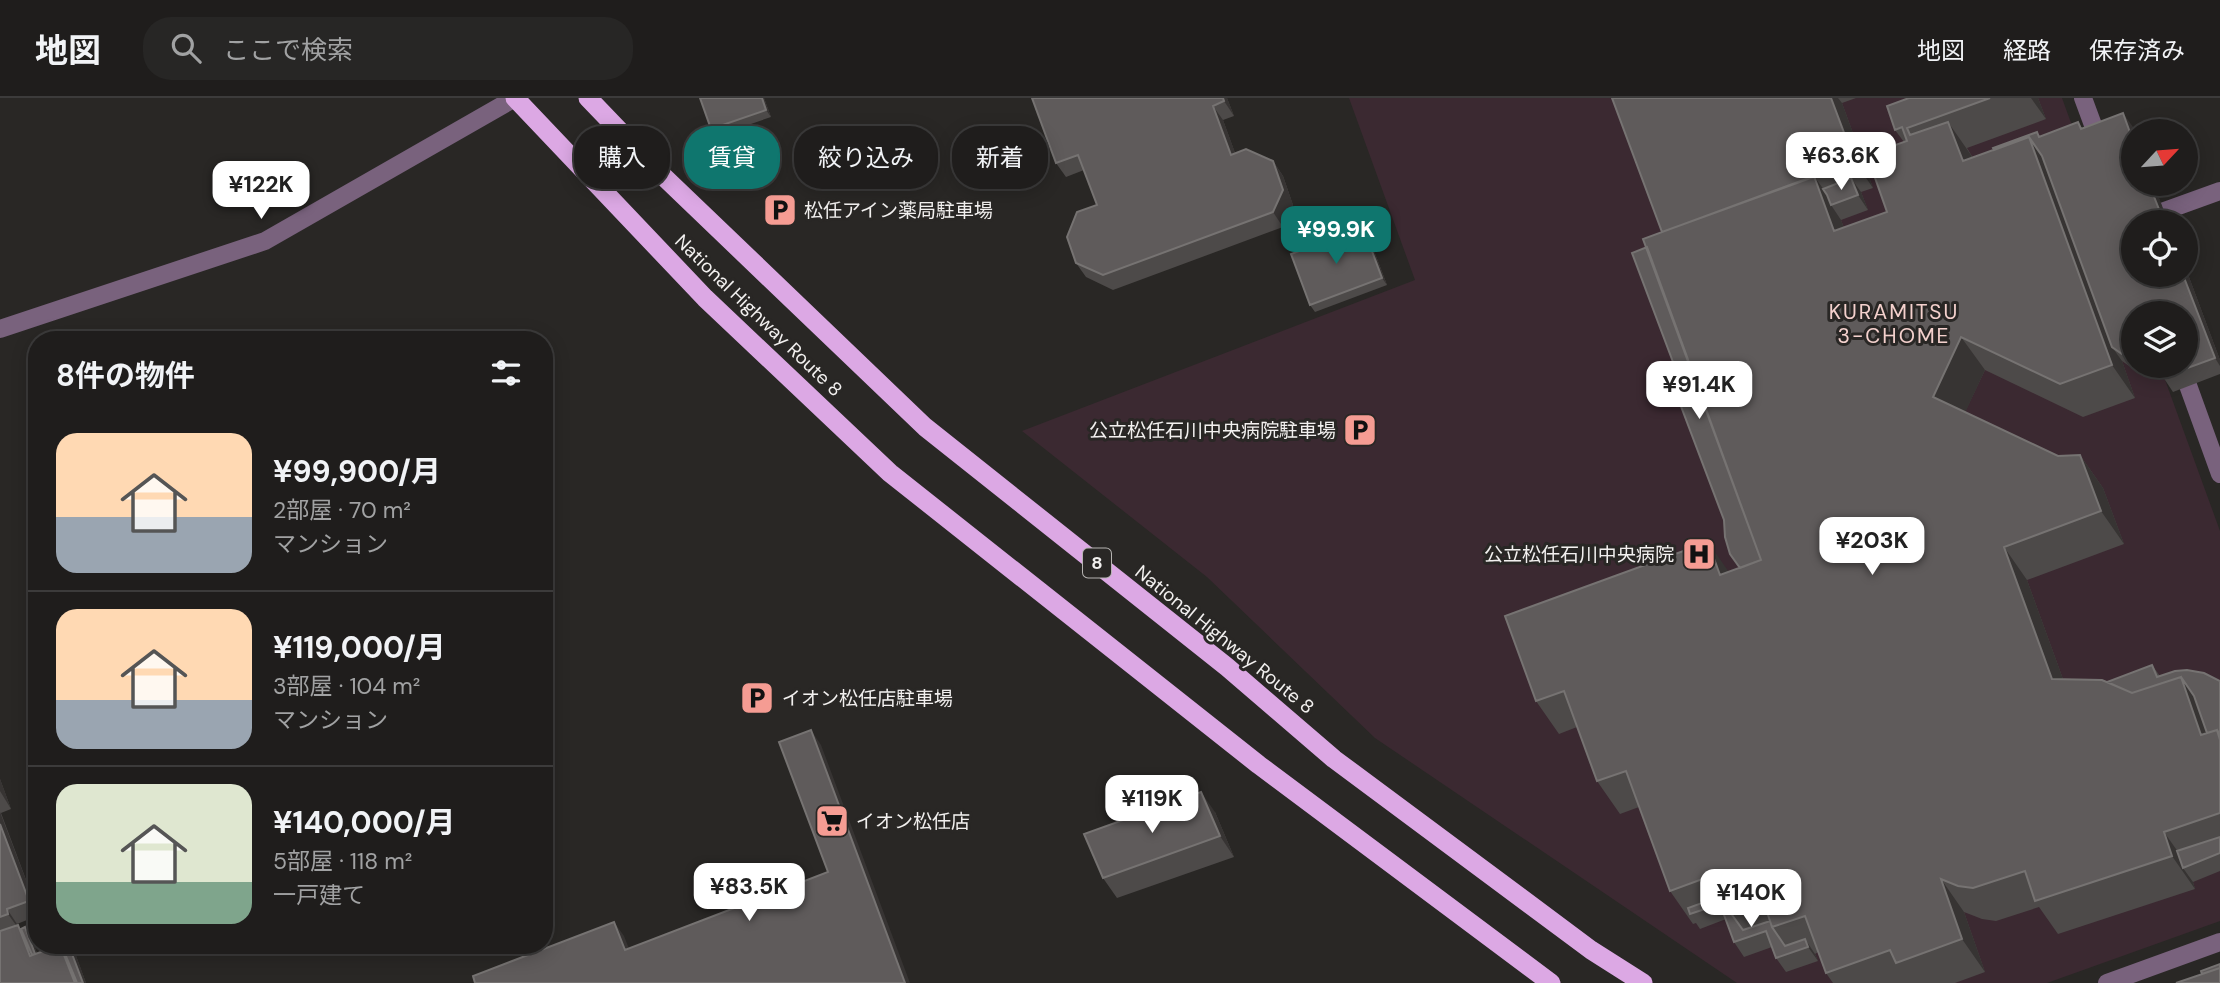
<!DOCTYPE html>
<html lang="ja">
<meta charset="utf-8">
<style>
body{margin:0;font-family:"DM Sans","Noto Sans JP",sans-serif;background:#272625;color:#f1f3f6;height:100vh;display:flex;flex-direction:column;font-size:26px;white-space:nowrap}
*{box-sizing:border-box;margin:0}
p{font-size:23px;color:#a1a2a3}
.icon{flex:none;width:38px;height:38px;fill:none;stroke:currentColor;stroke-width:2;stroke-linecap:round;stroke-linejoin:round}
.map{position:relative;flex:1;overflow:hidden}
.details{position:absolute;left:28px;top:233px;width:525px;height:623px;display:flex;flex-direction:column;background:#1f1d1c;border-radius:28px;box-shadow:0 4px 18px #0003,0 0 0 2px #3c3b3b}
.details>*{flex:none}
.top-card{position:absolute;left:574px;top:28px;width:665px;height:63px;display:flex;gap:14px}
.needle{width:46px;rotate:64deg}
.buttons{position:absolute;left:2121px;top:21px;display:grid;gap:14px}
.buttons a{display:grid;place-items:center;width:77px;height:77px;border-radius:50%;background:#1f1d1c;box-shadow:0 4px 18px #0003,0 0 0 2px #3c3b3b;font-size:35px}
.price{position:absolute;translate:-50% -60px;padding:0 16px;border-radius:14px;background:#fff;color:#222;font-size:23px;line-height:46px;filter:drop-shadow(0 2px 4px #0008)}
.price::after{content:'';position:absolute;left:50%;top:42px;width:21px;height:16px;margin-left:-10px;background:inherit;clip-path:polygon(0 0,100% 0,50% 100%)}
.price.active{background:#0f766e;color:#fff}
ul{padding:0;list-style:none}
li{display:flex;align-items:center;gap:21px;height:175px;padding:0 28px}
li+li{border-top:2px solid #3c3b3b}
li span{display:grid;place-items:center;flex:none;width:196px;height:140px;border-radius:21px;color:#555}
li>.icon{margin-inline-start:auto}
span .icon{width:84px;height:84px;fill:#fffc;stroke-width:1}
li b{font-size:30px}
h2{display:flex;justify-content:space-between;align-items:center;height:84px;padding:0 28px;font-size:30px}
.pill{padding:0 24px;border-radius:28px;background:#1f1d1c;box-shadow:0 4px 18px #0003,0 0 0 2px #3c3b3b;font-size:24px;line-height:63px}
.pill.active{background:#0f766e;color:#fff}
header{display:flex;align-items:center;gap:42px;box-sizing:border-box;height:98px;padding:0 35px;background:#1f1d1c;border-bottom:2px solid #3c3b3b}
header strong{font-size:33px}
nav{display:flex;gap:38px;margin-inline-start:auto;font-size:24px}
.search{width:490px;height:63px;background:#272625;display:flex;align-items:center;gap:18px;box-sizing:border-box;padding:0 24px;border-radius:28px;color:#a1a2a3;font-size:26px}
.map>svg:first-child{display:block}
.medical{fill:#3b2931}
.lines{fill:none;stroke-linecap:round;stroke-linejoin:round}
.minor{stroke:#79627d;stroke-width:18}
.tertiary{stroke:#79627d;stroke-width:18}
.trunk{stroke:#dca8e4;stroke-width:19}
.wall{fill:#4d4a49;fill-rule:evenodd}
.shaded-wall{fill:#373433}
.building{fill:#5f5b5b;stroke:#767372;stroke-width:2}
.labels{text-anchor:middle;stroke-width:6;stroke-linejoin:round;paint-order:stroke}
.shield{fill:#292725;stroke:#b6b4b2;stroke-width:2}
.shield-label{font-size:18px;font-weight:bold;fill:#f2f0ef}
.poi-label{font-size:19px;fill:#f2f0ef;stroke:#292725;text-anchor:start}
.street-label{font-size:19px;fill:#f2f0ef;stroke:#292725}
.neighbourhood-label{font-size:21px;letter-spacing:2px;fill:#f4d1cd;stroke:#292725}
</style>
<header>
<strong>地図</strong>
<div class="search"><svg class="icon" aria-label="search" viewBox="0 0 24 24"><circle cx="10" cy="10" r="6"/><path d="M15 15l6 6"/></svg>ここで検索</div>
<nav><a>地図</a><a>経路</a><a>保存済み</a></nav>
</header>
<div class="map">
<svg width="2220" height="885" viewBox="0 0 2220 885">
<rect width="100%" height="100%" fill="#292725"/>
<path class="medical" d="M1349,0H2062L2140,215H2133V268H2160L2220,433V823L2047,885H1737L1375,640L1207,479L1022,333L1415,182Z"/>
<g class="lines">
<path class="minor" d="M2083,0L2100,46
M2134,124L2220,93
M2181,268L2220,376
M2107,885L2220,844"/>
<path class="tertiary" d="M0,231L265,143L515,0"/>
<path class="trunk" d="M515,0L705,200L890,375L1259,667L1551,885
M588,0L662,77L925,329L1227,569L1334,661L1591,852L1643,885"/>
</g>
<path class="wall" d="M764,0L771,19L716,38L711,31Z
M1227,0L1234,18L1223,22L1235,55L1273,63L1283,78L1293,107L1283,129L1113,192L1086,179L1076,165L1097,107L1084,72L1066,79L1056,65Z
M1612,0H1856L1842,5L1873,90L1861,94L1868,112L1841,122L1844,130L1887,114L1904,44L1895,32L1909,0H2038L2046,21L1967,50L1973,60L2040,38L2078,24L2082,30L2133,29L2134,33H2133L2168,124H2133L2186,177V171L2220,262V276L2173,294L2163,279L2159,268L2146,272L2132,270L2122,263L2135,300L2083,319L1985,272L1965,314L2058,358L2080,357L2103,390L2124,446L2027,482L2063,581L2107,584L2152,567L2160,578L2220,583V773L2193,784L2195,791L2058,836L2039,809L1996,823L1982,821L1964,814L1985,874L1955,885H1833L1826,875L1818,854L1815,856L1818,863L1786,874L1776,860L1772,849L1744,859L1734,844L1726,821L1700,831L1696,825L1693,826L1670,793L1639,709L1620,716L1597,683L1577,629L1559,636L1536,603L1729,474L1740,470L1676,272L1647,149L1662,134ZM2133,215L2186,268H2133Z
M1363,129L1368,137L1387,187L1315,214L1310,207Z
M0,681L11,711L1,715L37,811V818L17,826V827L23,834L25,829L30,837L37,855L60,847L63,851L75,855L86,885H0Z
M1215,714L1234,759L1117,800L1103,780Z"/>
<path class="shaded-wall" d="M762,0H764L771,19L766,12Z
M1223,0H1227L1234,18L1224,3Z
M1831,0H1838L1842,5L1873,90L1855,64Z
M2031,0H2038L2046,21Z
M1213,8L1223,22L1241,71L1231,57Z
M2123,15L2133,29L2134,33H2133V43Z
M1948,24L1971,57L1986,96L1963,63Z
M2029,39L2052,72L2112,249L2122,263L2135,300L2112,267Z
M1273,63L1283,78L1293,107L1283,129L1273,114Z
M1814,78L1834,106L1831,107L1841,122L1857,166L1834,133Z
M1851,80L1861,94L1868,112L1858,97Z
M2149,86H2154L2168,124H2164Z
M1363,129L1368,137L1387,187L1382,180Z
M2186,171L2220,262V268L2215,260L2183,177H2186Z
M1961,239L1985,272L1957,332L1933,299Z
M2080,357L2103,390L2124,446L2101,413Z
M1708,444L1731,477H1720Z
M2004,449L2027,482L2075,614L2052,581Z
M2181,579L2204,612L2218,654L2201,637Z
M811,632L821,647L910,885H905Z
M0,681L11,711L0,693Z
M1201,694L1215,714L1234,759L1220,738Z
M0,714L37,811V814L29,803L0,726Z
M2164,734L2188,768L2183,770L2193,784L2195,791L2172,758Z
M1941,781L1964,814L1985,874L1962,841Z
M7,811L17,826L18,830L8,816Z
M614,824L624,838L635,866L625,852Z
M18,827L28,841L39,868L30,858Z
M25,829L30,837L40,863L37,860Z
M1805,841L1815,856L1818,863L1808,849Z
M60,847L70,861L79,885H75Z
M69,848L75,855L86,885H83Z"/>
<path class="building" d="M700,0H762L766,12L711,31Z
M1032,0H1223L1224,3L1213,8L1231,57L1246,51L1273,63L1283,92L1273,114L1103,177L1076,165L1067,139L1077,114L1097,107L1078,57L1056,65Z
M1612,0H1831L1855,64L1662,134Z
M1909,0H1990L1907,30L1910,37L1948,24L1963,63L2029,39L2112,267L2060,286L1961,239L1933,299L2058,358L2080,357L2101,413L2004,449L2052,581L2102,582L2132,595L2181,579L2201,637L2217,632L2220,642V715L2164,734L2172,758L2035,803L2025,773L1973,790L1958,788L1941,781L1962,841L1896,865L1890,852L1826,875L1805,818L1772,829L1763,802L1730,814L1716,776L1670,793L1626,673L1597,683L1564,593L1536,603L1505,518L1708,444L1720,477L1761,462L1643,141L1814,78L1834,133L1887,114L1867,57L1907,43L1902,29L1895,32L1887,8Z
M2123,15L2133,43V86H2149L2164,124H2133V177H2183L2215,260L2163,279L2159,268H2186V215H2133V258L2122,256L2112,249L2042,58L2029,39L1994,52L1993,50L2037,34L2039,39L2078,24L2081,31Z
M1851,80L1858,97L1831,107L1827,97L1823,91Z
M1363,129L1382,180L1310,207L1291,156Z
M1647,149L1761,462L1740,470L1730,456L1725,439L1724,422L1668,274L1676,272L1632,155Z
M2152,567L2157,579L2175,573L2187,572L2204,575L2220,583V637L2217,632L2207,635L2194,598L2181,579L2132,595L2107,584Z
M811,632L905,885H475L473,878L614,824L625,852L828,774L779,644Z
M1201,694L1220,738L1103,780L1084,736Z
M0,726L29,803L7,811L8,816L0,819Z
M2220,739V755L2183,770L2177,753Z
M1724,797L1730,814L1743,832L1770,823L1772,829L1785,848L1805,841L1808,849L1776,860L1766,833L1734,844L1720,806L1690,816L1688,810Z
M18,827L30,858L60,847L75,885H0V833Z
M25,829L35,856L32,857L21,831Z
M69,848L83,885H77L63,851Z
M2220,866V870L2202,876L2201,873Z
M2220,870V885H2176Z"/>
<defs>
<symbol id="parking-square" viewBox="-11 -11 22 22"><rect x="-9" y="-9" width="18" height="18" rx="4" fill="#f59c93" stroke="#292725"/><path d="M-3.5-5.5H1a3.5 3.5 0 0 1 0 7H-1V5.5H-3.5ZM-1-3.4V-.6H.8a1.4 1.4 0 0 0 0-2.8Z" fill="#111"/></symbol>
<symbol id="hospital-square" viewBox="-11 -11 22 22"><rect x="-9" y="-9" width="18" height="18" rx="4" fill="#f59c93" stroke="#292725"/><path d="M-5-5h3v3.5h4V-5h3V5h-3V1.5h-4V5h-3Z" fill="#111"/></symbol>
<symbol id="supermarket-square" viewBox="-11 -11 22 22"><rect x="-9" y="-9" width="18" height="18" rx="4" fill="#f59c93" stroke="#292725"/><path d="M-6-5.5h2.5l.6 2H6L4.5 2H-2.5L-4.4-4H-6ZM-1.5 3.2a1.3 1.3 0 1 0 .1 0ZM3 3.2a1.3 1.3 0 1 0 .1 0Z" fill="#111"/></symbol>
</defs>
<g fill-rule="evenodd">
<use href="#parking-square" x="761" y="93" width="38" height="38"/>
<use href="#parking-square" x="1341" y="313" width="38" height="38"/>
<use href="#hospital-square" x="1680" y="437" width="38" height="38"/>
<use href="#parking-square" x="738" y="581" width="38" height="38"/>
<use href="#supermarket-square" x="813" y="704" width="38" height="38"/>
</g>
<g class="labels">
<rect class="shield" x="1083" y="450.5" width="28" height="29" rx="5"/>
<g class="shield-label">
<text x="1097" y="471">8</text>
</g>
<g class="poi-label">
<text x="804" y="119">松任アイン薬局駐車場</text>
<text x="1336" y="339" text-anchor="end">公立松任石川中央病院駐車場</text>
<text x="1674" y="463" text-anchor="end">公立松任石川中央病院</text>
<text x="782" y="607">イオン松任店駐車場</text>
<text x="856" y="730">イオン松任店</text>
</g>
<g class="street-label">
<text transform="translate(759 217) rotate(44)" y="7">National Highway Route 8</text>
<text transform="translate(1225 541) rotate(39)" y="7">National Highway Route 8</text>
</g>
<g class="neighbourhood-label">
<text x="1894" y="221">KURAMITSU<tspan x="1894" dy="24">3-CHOME</tspan></text>
</g>
</g>
</svg>
<div class="buttons">
<a><svg class="needle" viewBox="-14 -14 28 28"><path d="M0-13l5 13h-10z" fill="#e53935"/><path d="M0 13l5-13h-10z" fill="#a1a2a3"/></svg></a>
<a><svg class="icon" aria-label="locate" viewBox="0 0 24 24"><circle cx="12" cy="12" r="6"/><path d="M12 2v4M12 18v4M2 12h4M18 12h4"/></svg></a>
<a><svg class="icon" aria-label="layers" viewBox="0 0 24 24"><path d="M12 4l9 5-9 5-9-5zM3 14l9 5 9-5"/></svg></a>
</div>
<b class="price" style="left:1841px;top:94px">¥63.6K</b>
<b class="price" style="left:261px;top:123px">¥122K</b>
<b class="price active" style="left:1336px;top:168px">¥99.9K</b>
<b class="price" style="left:1699px;top:323px">¥91.4K</b>
<b class="price" style="left:1872px;top:479px">¥203K</b>
<b class="price" style="left:1152px;top:737px">¥119K</b>
<b class="price" style="left:749px;top:825px">¥83.5K</b>
<b class="price" style="left:1751px;top:831px">¥140K</b>
<div class="top-card">
<a class="pill">購入</a>
<a class="pill active">賃貸</a>
<a class="pill">絞り込み</a>
<a class="pill">新着</a>
</div>
<section class="details">
<h2>8件の物件<svg class="icon" aria-label="filters" viewBox="0 0 24 24"><path d="M4 7h16M4 17h16"/><circle cx="9" cy="7" r="2"/><circle cx="15" cy="17" r="2"/></svg></h2>
<ul>
<li><span style="background:linear-gradient(#ffd9b3 60%,#9aa5b1 0)"><svg class="icon" aria-label="home" viewBox="0 0 24 24"><path d="M3 11l9-7 9 7M6 9v11h12V9"/></svg></span><div><b>¥99,900/月</b><p>2部屋 · 70 m²</p><p>マンション</p></div></li>
<li><span style="background:linear-gradient(#ffd9b3 65%,#9aa5b1 0)"><svg class="icon" aria-label="home" viewBox="0 0 24 24"><path d="M3 11l9-7 9 7M6 9v11h12V9"/></svg></span><div><b>¥119,000/月</b><p>3部屋 · 104 m²</p><p>マンション</p></div></li>
<li><span style="background:linear-gradient(#dfe7d0 70%,#7fa58c 0)"><svg class="icon" aria-label="home" viewBox="0 0 24 24"><path d="M3 11l9-7 9 7M6 9v11h12V9"/></svg></span><div><b>¥140,000/月</b><p>5部屋 · 118 m²</p><p>一戸建て</p></div></li>
</ul>
</section>
</div>
